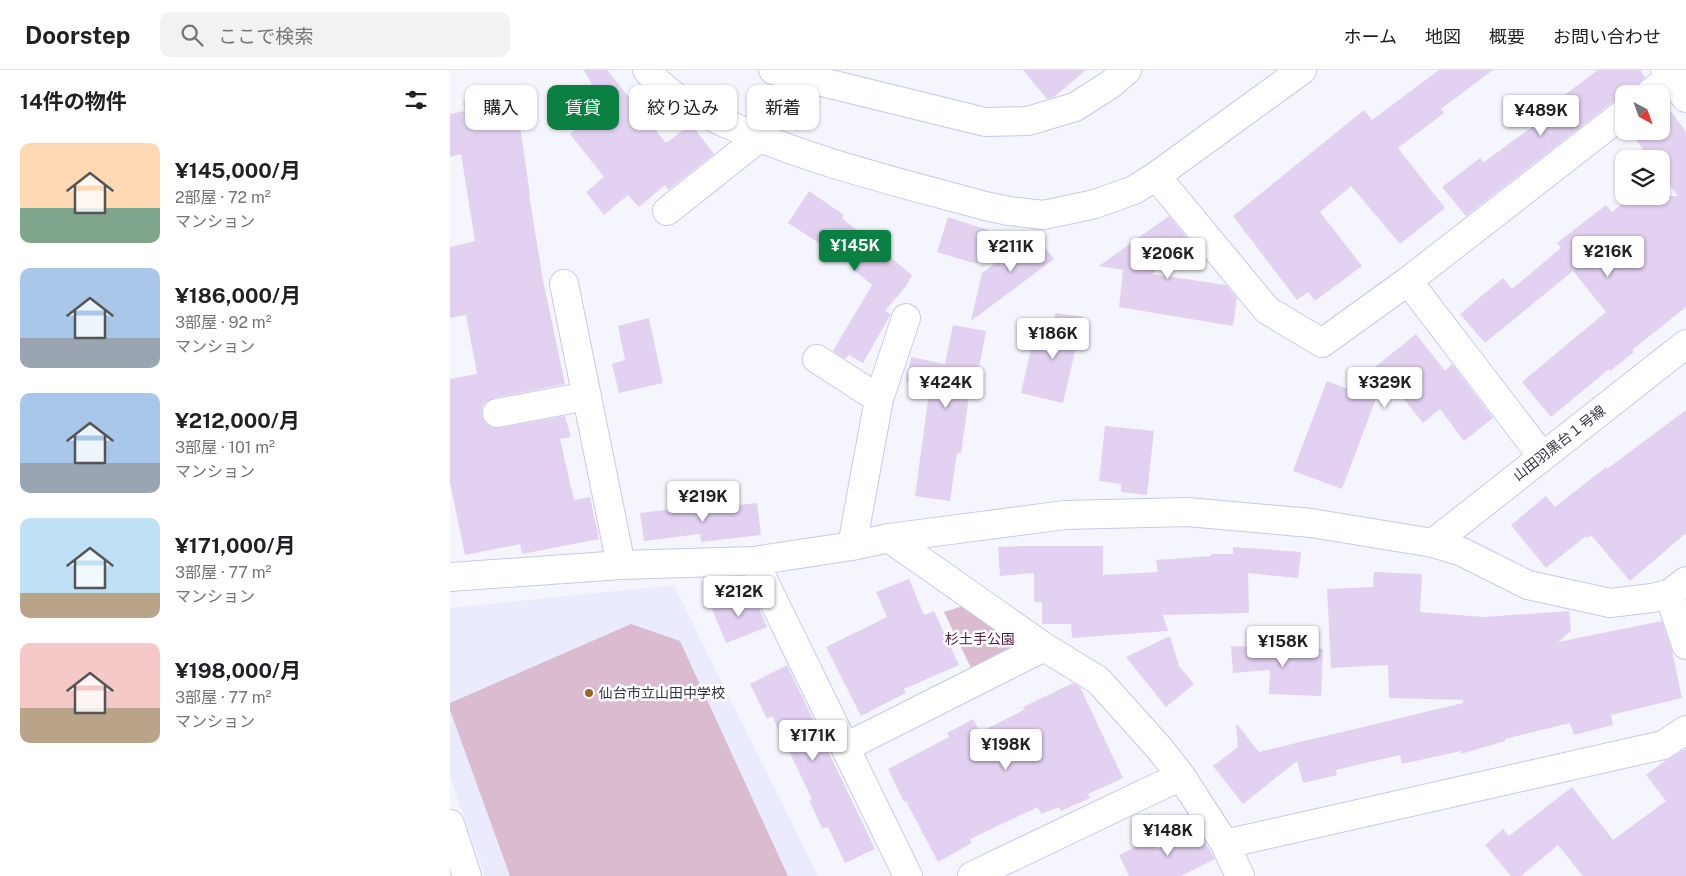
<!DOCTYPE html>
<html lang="ja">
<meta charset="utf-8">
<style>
body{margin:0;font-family:"Public Sans","Noto Sans JP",sans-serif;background:#f2f2f2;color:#202124;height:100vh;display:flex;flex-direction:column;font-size:19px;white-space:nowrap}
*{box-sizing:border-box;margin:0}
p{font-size:16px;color:#757577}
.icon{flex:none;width:28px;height:28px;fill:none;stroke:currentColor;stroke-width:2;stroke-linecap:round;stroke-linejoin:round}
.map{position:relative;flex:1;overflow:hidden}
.sheet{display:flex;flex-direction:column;background:#fff;width:450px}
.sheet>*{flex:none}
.hud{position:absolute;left:15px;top:15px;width:475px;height:45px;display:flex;gap:10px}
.needle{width:32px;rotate:139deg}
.buttons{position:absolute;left:1165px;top:15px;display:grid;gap:10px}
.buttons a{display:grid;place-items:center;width:55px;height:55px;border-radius:10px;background:#fff;box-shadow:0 1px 4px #0004;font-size:25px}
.price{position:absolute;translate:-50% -42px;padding:0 11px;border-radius:5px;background:#fff;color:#222;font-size:16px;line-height:32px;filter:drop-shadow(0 1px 2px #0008)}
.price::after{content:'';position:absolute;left:50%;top:30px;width:15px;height:11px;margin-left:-8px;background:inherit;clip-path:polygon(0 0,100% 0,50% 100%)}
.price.current{background:#0b8043;color:#fff}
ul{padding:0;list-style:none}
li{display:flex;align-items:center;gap:15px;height:125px;padding:0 20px}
li span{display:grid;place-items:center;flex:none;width:140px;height:100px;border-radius:10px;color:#555}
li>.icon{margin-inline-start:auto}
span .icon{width:60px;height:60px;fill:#fffc;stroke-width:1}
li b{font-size:21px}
h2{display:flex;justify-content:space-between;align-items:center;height:60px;padding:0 20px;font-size:21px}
.tag{padding:0 18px;border-radius:10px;background:#fff;box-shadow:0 1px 4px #0004;font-size:18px;line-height:45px}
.tag.current{background:#0b8043;color:#fff}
header{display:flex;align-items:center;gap:30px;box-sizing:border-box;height:70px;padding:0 25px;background:#fff;border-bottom:1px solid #e0e0e0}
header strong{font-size:24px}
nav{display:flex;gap:28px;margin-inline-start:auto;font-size:18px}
.search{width:350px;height:45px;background:#f2f2f2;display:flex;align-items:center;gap:12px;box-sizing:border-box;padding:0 18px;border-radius:10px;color:#757577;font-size:19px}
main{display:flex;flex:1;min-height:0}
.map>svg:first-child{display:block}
.built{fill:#eaecfd}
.green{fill:#dabbd0}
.building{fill:#e2d1f1}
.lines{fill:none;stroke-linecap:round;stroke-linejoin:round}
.minor-casing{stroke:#c6c9ea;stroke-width:30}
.minor{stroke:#fff;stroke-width:28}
.poi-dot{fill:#9f6227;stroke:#fff;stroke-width:2}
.labels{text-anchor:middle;stroke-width:5;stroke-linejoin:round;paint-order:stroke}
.street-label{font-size:14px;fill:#323341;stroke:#fff}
.park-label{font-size:14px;fill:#511744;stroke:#fff}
.poi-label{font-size:14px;fill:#323341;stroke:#fff;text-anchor:start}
</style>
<header>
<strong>Doorstep</strong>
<div class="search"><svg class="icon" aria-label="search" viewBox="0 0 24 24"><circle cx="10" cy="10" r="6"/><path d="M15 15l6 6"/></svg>ここで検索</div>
<nav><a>ホーム</a><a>地図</a><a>概要</a><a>お問い合わせ</a></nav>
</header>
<main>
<section class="sheet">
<h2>14件の物件<svg class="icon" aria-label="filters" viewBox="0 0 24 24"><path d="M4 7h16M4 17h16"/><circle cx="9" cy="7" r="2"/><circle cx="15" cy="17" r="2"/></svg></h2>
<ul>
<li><span style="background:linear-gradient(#ffd9b3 65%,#7fa58c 0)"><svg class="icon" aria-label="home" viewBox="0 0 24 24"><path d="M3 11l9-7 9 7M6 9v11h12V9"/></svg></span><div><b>¥145,000/月</b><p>2部屋 · 72 m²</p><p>マンション</p></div></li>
<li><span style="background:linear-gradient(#a9c7e8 70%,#9aa5b1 0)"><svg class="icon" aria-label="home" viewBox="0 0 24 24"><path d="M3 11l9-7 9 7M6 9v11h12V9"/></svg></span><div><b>¥186,000/月</b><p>3部屋 · 92 m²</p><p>マンション</p></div></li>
<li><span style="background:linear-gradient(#a9c7e8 70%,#9aa5b1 0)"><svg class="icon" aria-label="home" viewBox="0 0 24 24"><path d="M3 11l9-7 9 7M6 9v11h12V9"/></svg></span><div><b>¥212,000/月</b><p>3部屋 · 101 m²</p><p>マンション</p></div></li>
<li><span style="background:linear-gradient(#bfe0f5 75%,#b9a48a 0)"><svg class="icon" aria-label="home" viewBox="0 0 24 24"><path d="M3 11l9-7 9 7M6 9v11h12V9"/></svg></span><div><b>¥171,000/月</b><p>3部屋 · 77 m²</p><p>マンション</p></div></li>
<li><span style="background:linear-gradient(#f6c9c9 65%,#b9a48a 0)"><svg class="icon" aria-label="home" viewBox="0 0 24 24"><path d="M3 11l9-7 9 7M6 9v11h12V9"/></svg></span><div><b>¥198,000/月</b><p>3部屋 · 77 m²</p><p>マンション</p></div></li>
</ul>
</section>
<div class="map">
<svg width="1236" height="806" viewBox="0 0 1236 806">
<rect width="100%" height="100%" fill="#f5f6fd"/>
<path class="built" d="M224,515L368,806H35L0,708V538Z"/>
<path class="green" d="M516,535L559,563L563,576L521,598L494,542Z
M181,554L230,571L338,806H60L0,640V633Z"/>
<path class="building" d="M134,0H157L216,73L241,54L264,84L218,120L215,115L189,137L178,125L154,145L136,122L154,107L120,64L154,37Z
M573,0H636L604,27L597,29Z
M989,0H1043L991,39L994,43L948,78L995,138L950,174L901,116L870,142L912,196L865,231L858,222L847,230L783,146L914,40L922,50Z
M1148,0H1190L1195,7L1185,18L1184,24H1174V28L1164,31L1016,146L992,117L1030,88L1034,92L1101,43L1097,38Z
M65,21L80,125H79L93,210L115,314L44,328L36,332L32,337V346L36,354L42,358H49L115,346L121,367L110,369L124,430L140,427L149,469L72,484L70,474L15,485L0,413V309L27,304L16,245L0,248V177L25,171L11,84L0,87V44L15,41L13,32Z
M1214,32L1236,62V237L1182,280L1184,282L1160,301L1159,299L1101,347L1072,312L1156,242L1123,201L1035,273L1010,244L1053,208L1062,219L1111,178L1107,173L1156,135L1162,142L1182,126H1228L1211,104V89H1200L1180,61H1211V34Z
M359,121L394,145L392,148L462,205L456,216L435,241L441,244L413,293L399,285L395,289L383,281L422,215L404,200L406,197L338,153Z
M719,146L742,174L702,204L776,215L787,228L783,256L669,237L673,200L649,196Z
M498,147L538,160L527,194L487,182Z
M585,164L604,189L521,251L532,203Z
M605,243L633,247L613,333L571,323L584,265L602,269Z
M199,248L213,313L169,323L162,294L175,290L168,256Z
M503,255L536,261L525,319L520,318L511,384L507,383L500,431L465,426L479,323L470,321L472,314L456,311L461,287L495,294Z
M966,264L995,301L1002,294L1043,348L1014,371L990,339L973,353L948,322L945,325L933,310L892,419L843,401L877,311L898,319Z
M1236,340V463L1180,511L1141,465L1137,468L1136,466L1096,498L1061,455L1096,426L1105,437L1156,397L1157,399Z
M655,356L704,361L697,425L671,422V414L649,411Z
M307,433L311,465L251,472L250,464L194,471L190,443L231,438V441Z
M573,476H653V505L708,502L706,490L761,486V484H783V477L851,482L848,508L798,503L799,543L713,545L718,561L622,568L621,554H592V532H584V503L550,506L548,477Z
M924,502L972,504L970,542L1034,547L1119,541L1121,561L1108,572L1212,551L1222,581L1232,628L1161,645L1163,655L1124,665L1120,653L1055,669V671L1011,684V681L952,694L950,685L886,700L887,705L853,713L847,691L793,734L763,696L788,677L786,653L809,682L1013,633V630L939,628L938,595L881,598L877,519L923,517Z
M459,509L474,545L484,541L509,595L454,619L456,623L411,646L376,577L437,547L426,522Z
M302,522L317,557L276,573L262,539Z
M720,566L729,596L744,614L716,637L676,587Z
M781,576L873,579L871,626L819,624L820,600L783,603Z
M337,595L425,779L395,793L378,757L372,758L359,730L362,729L322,646L317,649L300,614Z
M623,613L630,617L673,708L638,724L640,728L611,741L609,737L591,744L588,737L520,769L522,773L488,792L456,731L454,732L438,699L499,667L497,663L523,649L530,662L574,640L573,637Z
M1236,679V806H1133L1108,775L1071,806H1061L1035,775L1053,759L1059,766L1122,717L1163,770L1216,731L1196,705L1216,690Z
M744,755L765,789L731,806H679L669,785L697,771L701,778L705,775L707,779L730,770L728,764Z"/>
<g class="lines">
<defs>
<path id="minor" d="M197,0C218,27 245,39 275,53C358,91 448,112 535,136L559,141L594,145L645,134L684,120L706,106L852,0
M323,0L535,52L578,51L625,37L661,14L677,0
M1215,0L1236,28
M1199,24L1230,0
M706,106L817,240L872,273L958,211L1174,43
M217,141L309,68
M958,211L1092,386
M114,214L171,495
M367,289L429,329
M47,343L137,326
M439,468L594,577L648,610L710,679L731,706L775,774L790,806
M983,473L1236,274
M402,476L429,329L456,248
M304,491L458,806
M0,507L171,495L304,491L402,476L439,468L615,445L737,442L861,453L983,473L1012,482L1078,515L1160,533L1202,528L1219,524L1236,511
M1219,524L1236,575
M396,677L594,577
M0,754L17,806
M775,774L1213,675L1236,660
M522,806L731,706"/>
</defs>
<use href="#minor" class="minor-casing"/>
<use href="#minor" class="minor"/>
</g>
<circle class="poi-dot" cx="139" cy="623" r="5"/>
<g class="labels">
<g class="street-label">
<text transform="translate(1109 373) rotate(-38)" y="5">山田羽黒台１号線</text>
</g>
<g class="park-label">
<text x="530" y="574">杉土手公園</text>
</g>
<g class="poi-label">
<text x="149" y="628">仙台市立山田中学校</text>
</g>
</g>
</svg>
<div class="buttons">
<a><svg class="needle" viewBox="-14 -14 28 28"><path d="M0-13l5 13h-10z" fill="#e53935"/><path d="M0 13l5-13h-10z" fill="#757577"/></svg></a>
<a><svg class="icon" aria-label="layers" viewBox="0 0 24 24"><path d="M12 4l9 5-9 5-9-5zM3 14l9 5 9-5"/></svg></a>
</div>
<b class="price" style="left:1091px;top:67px">¥489K</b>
<b class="price current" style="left:405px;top:202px">¥145K</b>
<b class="price" style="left:561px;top:203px">¥211K</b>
<b class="price" style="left:1158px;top:208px">¥216K</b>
<b class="price" style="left:718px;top:210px">¥206K</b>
<b class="price" style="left:603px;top:290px">¥186K</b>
<b class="price" style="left:496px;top:339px">¥424K</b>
<b class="price" style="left:935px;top:339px">¥329K</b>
<b class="price" style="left:253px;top:453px">¥219K</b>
<b class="price" style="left:289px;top:548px">¥212K</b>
<b class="price" style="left:833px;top:598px">¥158K</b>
<b class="price" style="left:363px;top:692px">¥171K</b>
<b class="price" style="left:556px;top:701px">¥198K</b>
<b class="price" style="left:718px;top:787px">¥148K</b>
<div class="hud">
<a class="tag">購入</a>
<a class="tag current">賃貸</a>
<a class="tag">絞り込み</a>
<a class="tag">新着</a>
</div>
</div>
</main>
